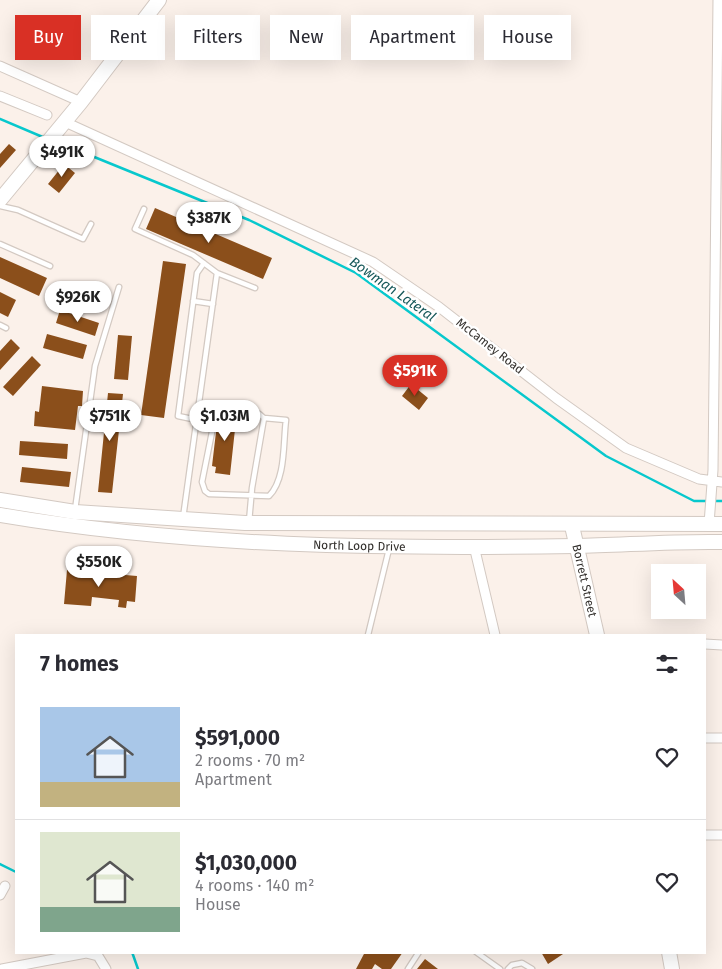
<!DOCTYPE html>
<meta charset="utf-8">
<style>
body{margin:0;font-family:"Fira Sans",sans-serif;background:#f2f2f3;color:#2b2b33;height:100vh;display:flex;flex-direction:column;font-size:19px;white-space:nowrap}
*{box-sizing:border-box;margin:0}
p{font-size:16px;color:#7c7c81}
.icon{flex:none;width:28px;height:28px;fill:none;stroke:currentColor;stroke-width:2;stroke-linecap:round;stroke-linejoin:round}
.map{position:relative;flex:1;overflow:hidden}
.sheet{position:absolute;left:15px;top:634px;width:691px;height:320px;display:flex;flex-direction:column;background:#fff;border-radius:0px;box-shadow:0 5px 20px #0002}
.sheet>*{flex:none}
.hud{position:absolute;left:15px;top:15px;width:692px;height:45px;display:flex;gap:10px}
.needle{width:32px;rotate:334deg}
.buttons{position:absolute;left:651px;top:564px;display:grid;gap:10px}
.buttons a{display:grid;place-items:center;width:55px;height:55px;border-radius:0px;background:#fff;box-shadow:0 5px 20px #0002;font-size:25px}
.price{position:absolute;translate:-50% -42px;padding:0 11px;border-radius:18px;background:#fff;color:#222;font-size:16px;line-height:32px;filter:drop-shadow(0 1px 2px #0008)}
.price::after{content:'';position:absolute;left:50%;top:30px;width:15px;height:11px;margin-left:-8px;background:inherit;clip-path:polygon(0 0,100% 0,50% 100%)}
.price.active{background:#d93025;color:#fff}
ul{padding:0;list-style:none}
li{display:flex;align-items:center;gap:15px;height:125px;padding:0 25px}
li+li{border-top:1px solid #e1e1e2}
li span{display:grid;place-items:center;flex:none;width:140px;height:100px;border-radius:0px;color:#555}
li>.icon{margin-inline-start:auto}
span .icon{width:60px;height:60px;fill:#fffc;stroke-width:1}
li b{font-size:21px}
h2{display:flex;justify-content:space-between;align-items:center;height:60px;padding:0 25px;font-size:21px}
.pill{padding:0 18px;border-radius:0px;background:#fff;box-shadow:0 5px 20px #0002;font-size:18px;line-height:45px}
.pill.active{background:#d93025;color:#fff}
.map>svg:first-child{display:block}
.lines{fill:none;stroke-linecap:round;stroke-linejoin:round}
.stream{stroke:#07c8cd;stroke-width:2.5}
.building{fill:#8b4f1b}
.lane-casing{stroke:#d3c9c2;stroke-width:7}
.street-casing{stroke:#d3c9c2;stroke-width:11}
.secondary-casing{stroke:#d3c9c2;stroke-width:16}
.lane{stroke:#fff;stroke-width:4.5}
.street{stroke:#fff;stroke-width:9}
.secondary{stroke:#fff;stroke-width:14}
.labels{text-anchor:middle;stroke-width:5;stroke-linejoin:round;paint-order:stroke}
.street-label{font-size:12px;fill:#33302d;stroke:#fff}
.water-label{font-size:14px;font-style:italic;fill:#18595a;stroke:#fff}
</style>
<div class="map">
<svg width="722" height="969" viewBox="0 0 722 969">
<rect width="100%" height="100%" fill="#fbf1ea"/>
<g class="lines">
<path class="stream" d="M0,119L45,138
M55,141L249,220L356,273L606,456L694,501H708
M714,501H722
M0,864L16,872
M132,952L138,969"/>
</g>
<path class="building" d="M9,144L16,150L0,168V154Z
M64,164L75,173L59,193L48,184Z
M155,208L272,258L263,279L146,229Z
M0,257L47,278L39,296L0,278Z
M163,261L186,264L164,418L141,415Z
M0,292L16,300L8,317L0,313Z
M60,310L99,323L95,336L56,323Z
M47,334L87,345L83,359L43,348Z
M118,335L132,336L128,380L114,379Z
M11,339L20,348L0,370V351Z
M32,356L41,365L13,396L3,387Z
M411,384L428,398L419,410L402,396Z
M42,386L83,391L82,406H78L75,430L34,426L35,411L39,412Z
M108,393L123,394L112,493L98,492Z
M222,409L237,411L230,475L215,473L216,467L212,466L216,432Z
M20,441L68,444L67,459L19,455Z
M22,467L71,472L69,487L20,482Z
M67,570L137,576L135,602L127,601L126,608L118,607L119,600L92,597L91,606L64,604Z
M365,952H403L391,969H382L375,964L372,969H356Z
M541,952H566L548,964Z
M425,959L438,969H417Z"/>
<g class="lines">
<defs>
<path id="lane" d="M0,206L18,210L83,239L91,224
M144,209L135,229L193,255L217,273
M0,244L50,266
M193,301L213,304
M0,325L6,328
M197,420L178,416L197,273L204,263
M75,510L95,366L119,287
M183,518L217,273L255,288
M249,522C250,510 251,499 252,488L264,418C255,409 228,399 217,407L202,482L205,491L209,494L269,496C286,479 283,443 286,420L264,418
M368,635L389,549
M476,952L500,969
M408,969L419,952
M508,969L512,965L522,963L532,969"/>
<path id="street" d="M0,66L81,102
M0,96L47,115
M65,122L373,262L439,307L556,398L626,448L699,479L722,482
M709,524L713,470L718,0
M474,546L495,635
M705,644L722,645
M705,738H722
M705,835H722
M0,895L5,886
M2,969L86,953L98,956L106,969"/>
<g id="secondary">
<path d="M0,200L81,102L159,0"/>
<path d="M0,500L75,512L245,523L722,524"/>
<path id="s1" d="M0,515C189,547 384,549 575,546C624,545 673,541 722,542"/>
<path id="s2" d="M572,526L597,635"/>
<path d="M669,952L672,969"/>
</g>
</defs>
<use href="#lane" class="lane-casing"/>
<use href="#street" class="street-casing"/>
<use href="#secondary" class="secondary-casing"/>
<use href="#lane" class="lane"/>
<use href="#street" class="street"/>
<use href="#secondary" class="secondary"/>
</g>
<g class="labels">
<g class="street-label">
<text transform="translate(490 346) rotate(38)" y="4">McCamey Road</text>
<text dy="4" stroke="none"><textPath href="#s1" startOffset="361">North Loop Drive</textPath></text>
<text dy="4" stroke="none"><textPath href="#s2" startOffset="56">Borrett Street</textPath></text>
</g>
<g class="water-label">
<text transform="translate(393 289) rotate(35)" y="5">Bowman Lateral</text>
</g>
</g>
</svg>
<div class="buttons">
<a><svg class="needle" viewBox="-14 -14 28 28"><path d="M0-13l5 13h-10z" fill="#e53935"/><path d="M0 13l5-13h-10z" fill="#7c7c81"/></svg></a>
</div>
<b class="price" style="left:62px;top:178px">$491K</b>
<b class="price" style="left:209px;top:244px">$387K</b>
<b class="price" style="left:78px;top:323px">$926K</b>
<b class="price active" style="left:415px;top:397px">$591K</b>
<b class="price" style="left:110px;top:442px">$751K</b>
<b class="price" style="left:225px;top:442px">$1.03M</b>
<b class="price" style="left:99px;top:588px">$550K</b>
<div class="hud">
<a class="pill active">Buy</a>
<a class="pill">Rent</a>
<a class="pill">Filters</a>
<a class="pill">New</a>
<a class="pill">Apartment</a>
<a class="pill">House</a>
</div>
<section class="sheet">
<h2>7 homes<svg class="icon" aria-label="filters" viewBox="0 0 24 24"><path d="M4 7h16M4 17h16"/><circle cx="9" cy="7" r="2"/><circle cx="15" cy="17" r="2"/></svg></h2>
<ul>
<li><span style="background:linear-gradient(#a9c7e8 75%,#c2b280 0)"><svg class="icon" aria-label="home" viewBox="0 0 24 24"><path d="M3 11l9-7 9 7M6 9v11h12V9"/></svg></span><div><b>$591,000</b><p>2 rooms · 70 m²</p><p>Apartment</p></div><svg class="icon" aria-label="heart" viewBox="0 0 24 24"><path d="M12 20l-8-8c-3-5 5-10 8-4 3-6 11-1 8 4z"/></svg></li>
<li><span style="background:linear-gradient(#dfe7d0 75%,#7fa58c 0)"><svg class="icon" aria-label="home" viewBox="0 0 24 24"><path d="M3 11l9-7 9 7M6 9v11h12V9"/></svg></span><div><b>$1,030,000</b><p>4 rooms · 140 m²</p><p>House</p></div><svg class="icon" aria-label="heart" viewBox="0 0 24 24"><path d="M12 20l-8-8c-3-5 5-10 8-4 3-6 11-1 8 4z"/></svg></li>
</ul>
</section>
</div>
